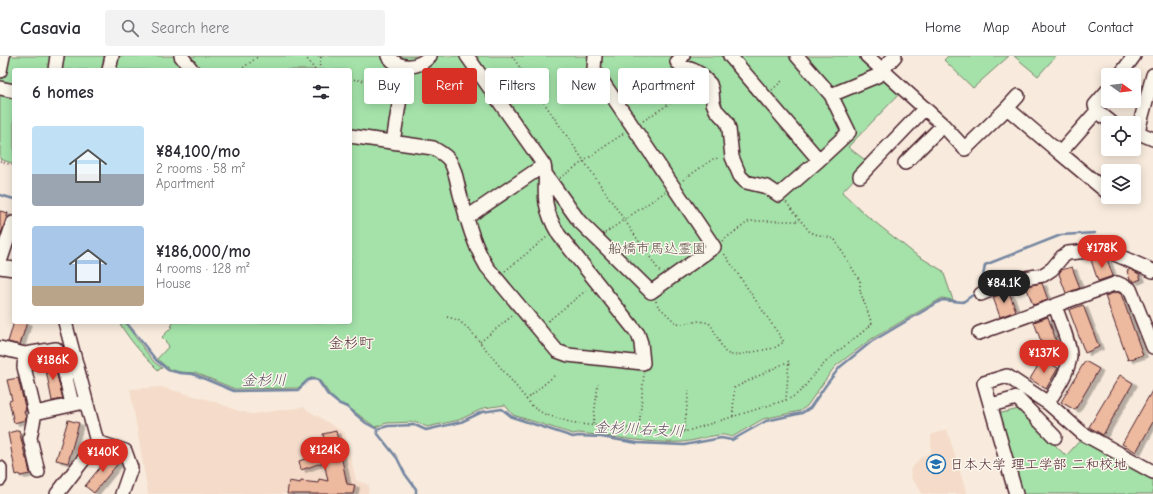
<!DOCTYPE html>
<meta charset="utf-8">
<style>
body{margin:0;font-family:"Comic Neue","Klee One",sans-serif;background:#f2f2f3;color:#2b2b33;height:100vh;display:flex;flex-direction:column;font-size:15px;white-space:nowrap}
*{box-sizing:border-box;margin:0}
p{font-size:13px;color:#7c7c81}
.icon{flex:none;width:22px;height:22px;fill:none;stroke:currentColor;stroke-width:2;stroke-linecap:round;stroke-linejoin:round}
.map{position:relative;flex:1;overflow:hidden}
.side{position:absolute;left:12px;top:12px;width:340px;height:256px;display:flex;flex-direction:column;background:#fff;border-radius:4px;box-shadow:0 2px 10px #0003}
.side>*{flex:none}
.top-card{position:absolute;left:364px;top:12px;width:380px;height:36px;display:flex;gap:8px}
.needle{width:26px;rotate:105deg}
.buttons{position:absolute;left:1101px;top:12px;display:grid;gap:8px}
.buttons a{display:grid;place-items:center;width:40px;height:40px;border-radius:4px;background:#fff;box-shadow:0 2px 10px #0003;font-size:20px}
.price{position:absolute;translate:-50% -34px;padding:0 9px;border-radius:14px;background:#d93025;color:#fff;font-size:13px;line-height:26px;filter:drop-shadow(0 1px 2px #0008)}
.price::after{content:'';position:absolute;left:50%;top:24px;width:12px;height:9px;margin-left:-6px;background:inherit;clip-path:polygon(0 0,100% 0,50% 100%)}
.price.current{background:#222;color:#fff}
ul{padding:0;list-style:none}
li{display:flex;align-items:center;gap:12px;height:100px;padding:0 20px}
li span{display:grid;place-items:center;flex:none;width:112px;height:80px;border-radius:4px;color:#555}
li>.icon{margin-inline-start:auto}
span .icon{width:48px;height:48px;fill:#fffc;stroke-width:1}
li b{font-size:17px}
h2{display:flex;justify-content:space-between;align-items:center;height:48px;padding:0 20px;font-size:17px}
.pill{padding:0 14px;border-radius:4px;background:#fff;box-shadow:0 2px 10px #0003;font-size:14px;line-height:36px}
.pill.current{background:#d93025;color:#fff}
header{display:flex;align-items:center;gap:24px;box-sizing:border-box;height:56px;padding:0 20px;background:#fff;border-bottom:1px solid #e1e1e2}
header strong{font-size:19px}
nav{display:flex;gap:22px;margin-inline-start:auto;font-size:14px}
.search{width:280px;height:36px;background:#f2f2f3;display:flex;align-items:center;gap:10px;box-sizing:border-box;padding:0 14px;border-radius:4px;color:#7c7c81;font-size:15px}
.map>svg:first-child{display:block}
.built{fill:#f5dcca}
.green{fill:#a4e2a9;stroke:#77806a}
.lines{fill:none;stroke-linecap:round;stroke-linejoin:round}
.stream{stroke:#7385a0;stroke-width:2.5}
.building{fill:#edb99f;stroke:#4a1f2b;filter:url(#shadow)}
.minor-casing{stroke:#4a1f2b;stroke-width:16}
.path{stroke:#4a1f2b;stroke-width:1.5;stroke-dasharray:1 3;stroke-linecap:butt}
.minor{stroke:#fbf7ec;stroke-width:13}
.labels{text-anchor:middle;stroke-width:3;stroke-linejoin:round;paint-order:stroke}
.park-label{font-size:14px;fill:#60504a;stroke:#fbf7ec}
.poi-label{font-size:14px;fill:#4a1f2b;stroke:#fbf7ec;text-anchor:start}
.neighbourhood-label{font-size:15px;fill:#4a1f2b;stroke:#fbf7ec}
.water-label{font-size:15px;font-style:italic;fill:#5f5266;stroke:#fbf7ec}
</style>
<header>
<strong>Casavia</strong>
<div class="search"><svg class="icon" aria-label="search" viewBox="0 0 24 24"><circle cx="10" cy="10" r="6"/><path d="M15 15l6 6"/></svg>Search here</div>
<nav><a>Home</a><a>Map</a><a>About</a><a>Contact</a></nav>
</header>
<div class="map">
<svg width="1153" height="438" viewBox="0 0 1153 438">
<defs>
<filter id="shadow"><feDropShadow dx="4.5" dy="2.5" stdDeviation="0" flood-color="#0004"/></filter>
</defs>
<rect width="100%" height="100%" fill="#f8ebdd"/>
<filter id="ink" filterUnits="userSpaceOnUse"><feTurbulence type="fractalNoise" baseFrequency=".025" numOctaves="2"/><feDisplacementMap in="SourceGraphic" scale="8" xChannelSelector="R" yChannelSelector="G"/><feConvolveMatrix kernelMatrix="1 2 1 2 8 2 1 2 1" color-interpolation-filters="sRGB"/></filter>
<g filter="url(#ink)">
<path class="built" d="M161,331L210,344L239,355L252,358L303,351L345,377L356,424L369,429L368,438H148L130,333Z
M947,373L967,438H922L919,432L912,424L910,414L920,402L931,396V379Z"/>
<path class="green" d="M0,0H862L902,35L848,91L869,107L842,136L866,159L915,198L943,215L953,244L942,242L870,284L837,309L833,313L807,350L800,355L763,363L732,381C728,380 723,378 719,379C707,380 695,385 683,386C648,388 613,380 578,377L573,378L513,359L505,349L484,352L459,364L427,371L417,366L387,367L375,371L347,350L340,348L330,339L321,326L316,322L313,321L307,324L298,332L235,333L196,317L180,316L169,313L157,303L169,290L162,281L171,272L173,266H350V14H14V108L0,103Z
M948,0H1009L973,32L944,4Z
M1014,0H1056L1038,20Z
M119,266H124L154,306L162,312L158,314C143,299 129,284 119,266Z
M1019,353L1066,400L1083,381L1153,420V438H1020L997,358Z"/>
<g class="lines">
<path class="stream" d="M0,139L14,143
M981,233L985,209L1061,179L1095,177
M126,266L156,304L168,314L180,317L193,318L234,335L298,334L308,324L313,323L318,324L328,339L338,347L347,351L366,367L377,373L378,378L397,402L405,418L416,433V438
M377,373L388,370L415,369L426,374L461,366L482,356L502,353L512,361L573,381L578,380L601,381L637,387L661,388L684,389L721,382L732,384L766,365L802,357L810,352L826,329L840,311L871,286L942,244L963,246L977,236"/>
</g>
<path class="building" d="M0,155L8,157L1,178H0Z
M1094,202L1107,203L1113,220L1098,225L1091,204Z
M1072,211L1080,232L1066,237L1059,218L1061,214Z
M1130,213L1139,218L1141,223L1134,226L1133,224H1130L1127,215Z
M1042,227L1048,244L1033,249L1026,230Z
M1009,236L1016,255L1000,261L993,241Z
M1117,236L1121,238L1143,299L1128,304L1105,240Z
M1083,249L1099,291L1085,297L1069,254Z
M1048,261L1060,296L1047,302L1034,266Z
M14,266H27L20,289L8,286Z
M52,303L54,308L63,343L52,345L44,304Z
M1042,303L1058,312L1046,333L1030,323Z
M1085,305L1099,313L1075,354L1061,346Z
M1120,319L1133,327L1103,379L1089,371Z
M18,322L26,355H24L26,362L25,364L14,367L9,345L12,344L7,324Z
M1153,333V366L1136,396L1122,388Z
M68,364L79,367L68,407L56,404Z
M19,374L26,403H27L30,418L20,420L19,418L16,419L8,377Z
M336,375L347,428L355,429L353,438H287L289,425L300,427L301,425L318,427L319,423L328,425L324,406L301,414L299,405L322,397L321,390L325,389L323,378Z
M110,399L118,401L120,405L94,437L85,430Z"/>
<g class="lines">
<defs>
<path id="minor" d="M181,0L192,14
M388,0C399,14 418,13 430,0
M683,0L677,6L682,10L693,14L700,18L710,28L712,35L713,47L716,54L727,66L729,73L732,101L740,120L746,126L767,131L779,139L819,104L849,76L831,39L797,0
M730,0L819,104
M867,0L943,69L965,93L1007,52L1018,40
M883,13L895,0
M55,14L57,0
M109,14L112,0
M0,15L3,0
M1120,19L1134,0
M1153,19L1139,71V77L1153,83
M0,32L14,35
M1108,34L1095,49L1097,55L1112,67
M831,39L877,20
M1007,52L1060,97L1097,55
M350,80L433,92C440,96 446,99 450,105C456,115 457,127 460,138C467,163 473,188 487,211L557,295L568,299L643,307L641,287L638,278L559,179C553,169 548,159 546,147C544,134 547,121 544,109L467,0
M393,86L405,11
M1060,97L1108,137
M905,107L943,69
M546,119L579,165L651,236L714,191L594,13L595,0
M860,120L925,52
M466,162L544,109
M0,206L13,167
M0,211L14,213
M981,238L1014,224L1043,219L1052,213L1062,201L1068,197L1099,194L1108,195L1153,215
M979,277L1117,227L1130,233L1153,291
M0,292L25,298L56,293L62,305L72,348
M25,298L24,311L35,357L30,382L38,416
M1048,347C1056,333 1068,317 1070,301C1071,290 1059,262 1055,250
M991,349L1017,342L1055,381
M35,357L80,347
M97,386L125,395L131,412L122,438
M0,412V423
M57,438L97,386L65,266
M1016,438L984,327L1007,320L1048,347L1082,377L1153,416"/>
</defs>
<use href="#minor" class="minor-casing"/>
<path class="path" d="M305,0L315,14
M512,0L660,216
M240,14L259,0
M319,14L321,0
M350,23L392,28
M772,34L783,24
M512,47L550,20
M643,65L675,44L674,18
M0,105L14,110
M560,122L624,77
M683,124L713,103L720,102
M605,177L665,136
M722,185L748,166L753,165H800
M505,215L547,181
M656,245L658,250L675,266L681,268L699,265L709,267L712,271L724,295L730,299H737L774,292L784,286L723,196
M447,261L458,264L470,274L533,351L544,358L576,368L679,376H684L786,344C803,338 808,324 820,312C835,296 855,283 872,268L860,235V225L835,184C827,179 818,180 810,176L786,146
M548,265L588,233
M480,286L512,260
M526,344L555,319
M733,360L734,332L789,305L786,344
M593,368L598,328
M639,373L644,317
M684,375L689,334"/>
<use href="#minor" class="minor"/>
</g>
</g>
<defs>
<symbol id="university-ring" viewBox="-11 -11 22 22"><circle r="9.5" fill="#fbf7ec" stroke="#1f6fb2" stroke-width="1.5"/><path d="M0-5L7-2L0 1L-7-2ZM-4 1L0 2.5L4 1V4Q0 6-4 4Z" fill="#1f6fb2"/></symbol>
</defs>
<g fill-rule="evenodd">
<use href="#university-ring" x="925" y="397" width="22" height="22"/>
</g>
<g class="labels">
<g class="park-label">
<text x="657" y="197">船橋市馬込霊園</text>
</g>
<g class="poi-label">
<text x="950" y="413">日本大学 理工学部 二和校地</text>
</g>
<g class="neighbourhood-label">
<text x="351" y="292">金杉町</text>
</g>
<g class="water-label">
<text x="264" y="329">金杉川</text>
<text transform="translate(639 373) rotate(3)" y="5">金杉川右支川</text>
</g>
</g>
</svg>
<div class="buttons">
<a><svg class="needle" viewBox="-14 -14 28 28"><path d="M0-13l5 13h-10z" fill="#e53935"/><path d="M0 13l5-13h-10z" fill="#7c7c81"/></svg></a>
<a><svg class="icon" aria-label="locate" viewBox="0 0 24 24"><circle cx="12" cy="12" r="6"/><path d="M12 2v4M12 18v4M2 12h4M18 12h4"/></svg></a>
<a><svg class="icon" aria-label="layers" viewBox="0 0 24 24"><path d="M12 4l9 5-9 5-9-5zM3 14l9 5 9-5"/></svg></a>
</div>
<b class="price" style="left:1102px;top:213px">¥178K</b>
<b class="price current" style="left:1004px;top:248px">¥84.1K</b>
<b class="price" style="left:1044px;top:318px">¥137K</b>
<b class="price" style="left:53px;top:325px">¥186K</b>
<b class="price" style="left:325px;top:415px">¥124K</b>
<b class="price" style="left:103px;top:417px">¥140K</b>
<div class="top-card">
<a class="pill">Buy</a>
<a class="pill current">Rent</a>
<a class="pill">Filters</a>
<a class="pill">New</a>
<a class="pill">Apartment</a>
</div>
<section class="side">
<h2>6 homes<svg class="icon" aria-label="filters" viewBox="0 0 24 24"><path d="M4 7h16M4 17h16"/><circle cx="9" cy="7" r="2"/><circle cx="15" cy="17" r="2"/></svg></h2>
<ul>
<li><span style="background:linear-gradient(#bfe0f5 60%,#9aa5b1 0)"><svg class="icon" aria-label="home" viewBox="0 0 24 24"><path d="M3 11l9-7 9 7M6 9v11h12V9"/></svg></span><div><b>¥84,100/mo</b><p>2 rooms · 58 m²</p><p>Apartment</p></div></li>
<li><span style="background:linear-gradient(#a9c7e8 75%,#b9a48a 0)"><svg class="icon" aria-label="home" viewBox="0 0 24 24"><path d="M3 11l9-7 9 7M6 9v11h12V9"/></svg></span><div><b>¥186,000/mo</b><p>4 rooms · 128 m²</p><p>House</p></div></li>
</ul>
</section>
</div>
